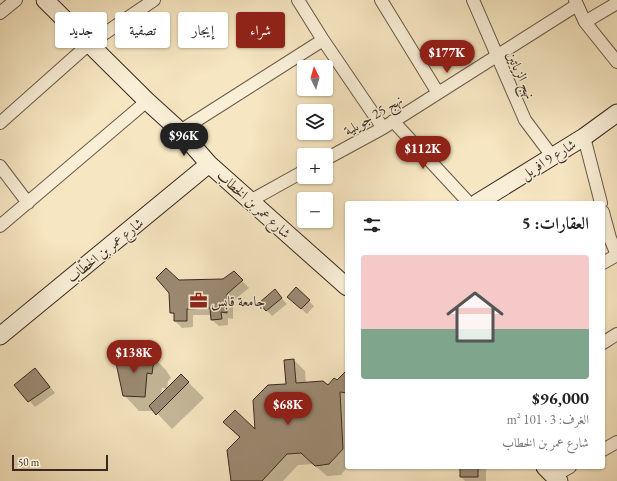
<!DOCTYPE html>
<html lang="ar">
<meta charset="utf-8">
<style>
body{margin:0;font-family:"EB Garamond",Amiri,serif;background:#f2f2f2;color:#222;direction:rtl;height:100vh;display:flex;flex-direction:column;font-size:15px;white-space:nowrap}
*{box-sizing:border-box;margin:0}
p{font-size:13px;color:#767676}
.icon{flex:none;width:22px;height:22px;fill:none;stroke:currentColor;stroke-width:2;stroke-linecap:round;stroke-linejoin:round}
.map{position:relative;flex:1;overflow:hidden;direction:ltr}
.details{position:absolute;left:345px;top:201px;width:260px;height:268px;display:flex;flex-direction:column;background:#fff;border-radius:4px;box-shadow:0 1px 3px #0004;direction:rtl}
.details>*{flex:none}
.guide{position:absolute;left:12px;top:12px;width:273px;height:36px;direction:rtl;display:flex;gap:8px}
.needle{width:26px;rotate:355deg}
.tools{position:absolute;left:297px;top:60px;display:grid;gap:8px}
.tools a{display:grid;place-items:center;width:36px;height:36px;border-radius:4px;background:#fff;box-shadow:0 1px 3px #0004;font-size:20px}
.scale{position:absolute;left:12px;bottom:10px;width:96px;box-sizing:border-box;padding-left:4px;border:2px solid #3a2821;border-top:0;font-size:11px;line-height:14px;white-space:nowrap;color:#3a2821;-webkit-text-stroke:3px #f9efd7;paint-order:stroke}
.price{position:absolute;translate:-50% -34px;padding:0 9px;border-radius:14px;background:#8f2418;color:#fff;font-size:13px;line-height:26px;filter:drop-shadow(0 1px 2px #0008)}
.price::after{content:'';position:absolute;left:50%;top:24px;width:12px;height:9px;margin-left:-6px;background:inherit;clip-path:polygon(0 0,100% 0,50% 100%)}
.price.selected{background:#222;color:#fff}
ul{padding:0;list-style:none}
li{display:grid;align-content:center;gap:8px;height:212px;padding:0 16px}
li+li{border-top:1px solid #e0e0e0}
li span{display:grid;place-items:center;height:124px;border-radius:4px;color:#555}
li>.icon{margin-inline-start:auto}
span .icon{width:72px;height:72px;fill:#fffc;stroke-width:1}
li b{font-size:17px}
h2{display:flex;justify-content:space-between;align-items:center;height:48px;padding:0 16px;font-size:17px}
.chip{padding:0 14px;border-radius:4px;background:#fff;box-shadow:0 1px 3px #0004;font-size:14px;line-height:36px}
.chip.selected{background:#8f2418;color:#fff}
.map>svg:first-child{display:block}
.shadow{fill:#0003}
.building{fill:#9c8b74;stroke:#3a2821}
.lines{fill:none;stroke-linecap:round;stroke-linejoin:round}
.street-casing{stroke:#695849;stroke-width:14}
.secondary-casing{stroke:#3a2821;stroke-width:19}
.street{stroke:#f9efd7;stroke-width:12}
.secondary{stroke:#f9efd7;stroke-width:17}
.labels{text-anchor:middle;stroke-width:3;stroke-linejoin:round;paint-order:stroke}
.street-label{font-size:14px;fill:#3a2821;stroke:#f9efd7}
.poi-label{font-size:14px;fill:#3a2821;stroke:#f9efd7;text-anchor:start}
</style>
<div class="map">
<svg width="617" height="481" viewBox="0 0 617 481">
<rect width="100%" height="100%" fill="#f6e6c1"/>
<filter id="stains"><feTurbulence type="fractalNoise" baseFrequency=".005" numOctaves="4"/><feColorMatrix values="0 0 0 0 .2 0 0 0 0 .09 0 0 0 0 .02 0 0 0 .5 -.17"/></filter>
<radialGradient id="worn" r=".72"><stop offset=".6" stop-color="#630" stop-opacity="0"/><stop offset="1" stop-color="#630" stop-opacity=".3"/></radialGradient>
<path class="shadow" d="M234,272L249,288L233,301V319L228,318V325L219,326L212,320V315H193V327L182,328L175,321V316L171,312L179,281L224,280Z
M296,289L314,306L307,314L294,302Z
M275,291L287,304L272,316L260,303Z
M150,354L166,370L171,378L168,381L167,389L162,388L161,395L181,375L204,398L172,429L155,411H139L124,395L130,361H142Z
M294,360L305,371L306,383L328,387L347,373V467L341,475L327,476L313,464L298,465L283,481H233L240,438L224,422L256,431L287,385Z
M41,375L55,393L35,407L16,385Z
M456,467H486V481H465L461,477V469H458Z"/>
<path class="building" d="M166,268L179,280L223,279L234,271L243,280L227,294V313L221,312L222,319L211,320L210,308L187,309V321H174V313H170L169,293L156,278Z
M296,287L310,300L301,309L287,297Z
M275,289L282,298L266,311L259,303Z
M123,353L131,360H141L150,353L156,362L153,366L152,374L147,373L145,397L123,396L115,358Z
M294,359L296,383L323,381L328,385L334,378L337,380L347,370V393L340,392L343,449L329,464L315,466L301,453L287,454L262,481H231L227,450L240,437L223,422L235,410L255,429L253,400L268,385L286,384L284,360Z
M35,368L50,387L28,402L14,385Z
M181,374L189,382L156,415L149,406Z
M460,467H478V477H460Z"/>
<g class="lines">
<defs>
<path id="street" d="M298,0L323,40L383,128
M381,0L438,93
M473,0L525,120L552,156
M575,0L585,22L617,62
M0,13L16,0
M585,22L617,3
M393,121L469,203
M0,123L89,44L154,0
M180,131L323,40
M584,137L601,203
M326,159L383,128L577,5
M0,166L28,203
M250,201L304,171
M603,212L610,238L617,255L603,263
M0,226L147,101
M603,343L617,334
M603,450L617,442
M554,476L570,467"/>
<path id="secondary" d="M45,0L147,101L180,131L209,164L347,287
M477,203L584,137L617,113
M0,336L209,164
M545,467L559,481"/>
</defs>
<use href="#street" class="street-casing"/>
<use href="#secondary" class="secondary-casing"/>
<use href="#street" class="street"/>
<use href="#secondary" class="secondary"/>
</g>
<defs>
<symbol id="office-bare" viewBox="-9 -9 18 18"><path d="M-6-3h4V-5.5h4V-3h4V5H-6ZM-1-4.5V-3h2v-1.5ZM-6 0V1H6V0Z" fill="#8f2418" stroke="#f9efd7" stroke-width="2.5" paint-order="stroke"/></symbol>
</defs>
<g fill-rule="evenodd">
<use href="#office-bare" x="186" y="288" width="25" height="25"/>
</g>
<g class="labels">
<g class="street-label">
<text transform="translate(521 75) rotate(66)" y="5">نهج الزياتين</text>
<text transform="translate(373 115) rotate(-31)" y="5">نهج 25 جويلية</text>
<text transform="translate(548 159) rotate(-32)" y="5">شارع 9 افريل</text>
<text transform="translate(254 204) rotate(42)" y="5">شارع عمر بن الخطاب</text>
<text transform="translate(105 250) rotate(-39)" y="5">شارع عمر بن الخطّاب</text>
</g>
<g class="poi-label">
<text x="211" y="306">جامعة قابس</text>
</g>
</g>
<rect width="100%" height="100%" filter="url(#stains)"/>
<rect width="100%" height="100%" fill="url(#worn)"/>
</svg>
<div class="tools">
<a><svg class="needle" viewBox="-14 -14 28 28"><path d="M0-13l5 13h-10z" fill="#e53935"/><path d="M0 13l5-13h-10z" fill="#767676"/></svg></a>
<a><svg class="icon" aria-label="layers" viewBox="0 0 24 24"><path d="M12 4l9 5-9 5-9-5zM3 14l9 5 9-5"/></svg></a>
<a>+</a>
<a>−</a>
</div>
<div class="scale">50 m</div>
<b class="price" style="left:447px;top:74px">$177K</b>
<b class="price selected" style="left:184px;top:157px">$96K</b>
<b class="price" style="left:423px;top:170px">$112K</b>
<b class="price" style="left:134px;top:374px">$138K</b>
<b class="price" style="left:288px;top:426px">$68K</b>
<div class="guide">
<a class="chip selected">شراء</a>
<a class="chip">إيجار</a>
<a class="chip">تصفية</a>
<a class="chip">جديد</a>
</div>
<section class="details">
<h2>العقارات: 5<svg class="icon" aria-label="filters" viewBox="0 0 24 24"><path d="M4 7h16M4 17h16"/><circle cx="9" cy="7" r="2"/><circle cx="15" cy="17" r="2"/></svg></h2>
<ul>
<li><span style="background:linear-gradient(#f6c9c9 60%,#7fa58c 0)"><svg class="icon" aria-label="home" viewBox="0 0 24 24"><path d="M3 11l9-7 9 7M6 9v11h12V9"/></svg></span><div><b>$96,000</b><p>الغرف: 3 · 101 m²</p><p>شارع عمر بن الخطاب</p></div></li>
</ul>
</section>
</div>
